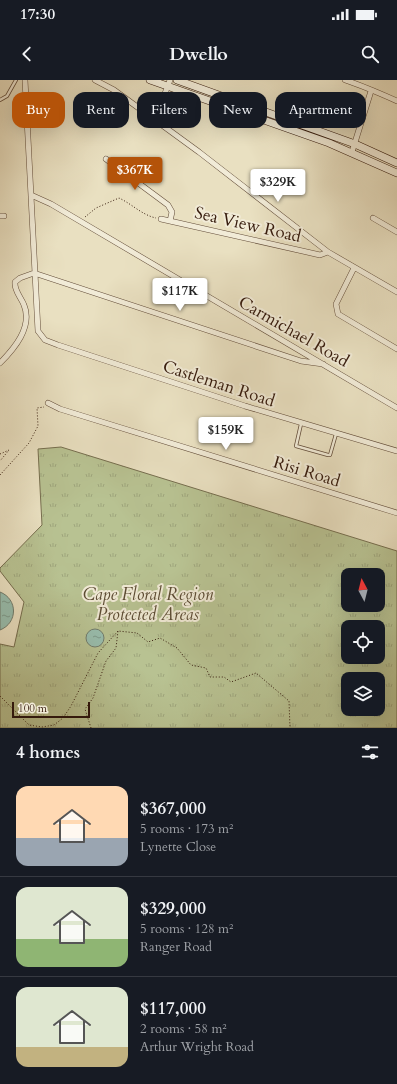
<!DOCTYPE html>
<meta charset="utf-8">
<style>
body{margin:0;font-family:Cardo,serif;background:#242831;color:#f1f3f6;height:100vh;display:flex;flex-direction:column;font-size:15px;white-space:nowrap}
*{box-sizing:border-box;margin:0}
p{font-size:13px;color:#9ea1a6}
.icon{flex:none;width:22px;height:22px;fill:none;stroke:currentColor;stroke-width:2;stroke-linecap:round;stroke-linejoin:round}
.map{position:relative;height:648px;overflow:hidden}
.sheet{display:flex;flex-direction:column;background:#171b24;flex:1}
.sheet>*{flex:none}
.top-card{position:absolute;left:12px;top:12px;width:373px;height:36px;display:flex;gap:8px}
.needle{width:26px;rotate:353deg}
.buttons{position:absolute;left:341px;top:488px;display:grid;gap:8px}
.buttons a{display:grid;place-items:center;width:44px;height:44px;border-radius:8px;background:#171b24;box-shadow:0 4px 16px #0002;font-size:20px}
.scale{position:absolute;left:12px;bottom:10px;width:78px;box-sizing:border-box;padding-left:4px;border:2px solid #351a0c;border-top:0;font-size:11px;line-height:14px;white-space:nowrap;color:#351a0c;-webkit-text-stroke:3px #f1ebd7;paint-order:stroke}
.price{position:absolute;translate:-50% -34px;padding:0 9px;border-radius:4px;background:#fff;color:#222;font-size:13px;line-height:26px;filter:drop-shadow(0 1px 2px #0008)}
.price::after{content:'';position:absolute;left:50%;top:24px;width:12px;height:9px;margin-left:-6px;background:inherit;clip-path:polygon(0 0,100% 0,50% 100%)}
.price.on{background:#b45309;color:#fff}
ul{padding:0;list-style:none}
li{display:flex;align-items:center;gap:12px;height:100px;padding:0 16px}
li+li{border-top:1px solid #363941}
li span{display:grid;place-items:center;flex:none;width:112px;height:80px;border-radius:12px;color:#555}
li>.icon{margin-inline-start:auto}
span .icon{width:48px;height:48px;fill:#fffc;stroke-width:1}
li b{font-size:17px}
h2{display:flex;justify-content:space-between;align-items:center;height:48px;padding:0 16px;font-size:17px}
.tag{padding:0 14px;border-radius:12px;background:#171b24;box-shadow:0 4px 16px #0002;font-size:14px;line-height:36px}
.tag.on{background:#b45309;color:#fff}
.status{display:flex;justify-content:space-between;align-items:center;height:28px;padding:0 20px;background:#171b24;direction:ltr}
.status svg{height:11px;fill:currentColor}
header{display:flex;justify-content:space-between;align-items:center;height:52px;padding:0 16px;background:#171b24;font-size:18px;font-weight:600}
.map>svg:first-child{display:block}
.park{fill:url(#park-tufts);stroke:#766e4f;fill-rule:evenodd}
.water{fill:url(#water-ripples);stroke:#707c6d}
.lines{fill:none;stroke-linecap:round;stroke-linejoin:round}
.lane-casing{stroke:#624c39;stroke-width:4}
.street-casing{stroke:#624c39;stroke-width:6}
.secondary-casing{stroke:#351a0c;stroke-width:8}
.path{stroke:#351a0c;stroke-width:1;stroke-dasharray:1 2;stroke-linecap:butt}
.lane{stroke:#f1ebd7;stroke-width:2.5}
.street{stroke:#f1ebd7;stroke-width:5}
.secondary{stroke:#f1ebd7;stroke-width:7}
.labels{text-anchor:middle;stroke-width:4;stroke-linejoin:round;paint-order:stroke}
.street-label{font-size:17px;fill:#351a0c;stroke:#f1ebd7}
.park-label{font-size:17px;font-style:italic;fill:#5c4c34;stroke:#f1ebd7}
</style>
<div class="status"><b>17:30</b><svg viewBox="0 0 49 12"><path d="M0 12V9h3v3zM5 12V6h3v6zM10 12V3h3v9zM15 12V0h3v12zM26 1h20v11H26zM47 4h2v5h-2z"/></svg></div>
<header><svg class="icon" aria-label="back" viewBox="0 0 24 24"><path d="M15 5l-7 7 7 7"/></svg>Dwello<svg class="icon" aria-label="search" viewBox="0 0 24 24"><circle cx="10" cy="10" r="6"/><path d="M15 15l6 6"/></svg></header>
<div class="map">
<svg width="397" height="648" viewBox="0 0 397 648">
<defs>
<pattern id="park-tufts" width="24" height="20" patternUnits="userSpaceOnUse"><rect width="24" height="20" fill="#b8c292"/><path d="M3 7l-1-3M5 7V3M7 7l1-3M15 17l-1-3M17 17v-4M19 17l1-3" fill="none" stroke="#9fa67d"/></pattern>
<pattern id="water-ripples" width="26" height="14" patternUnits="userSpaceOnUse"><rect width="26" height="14" fill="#98beae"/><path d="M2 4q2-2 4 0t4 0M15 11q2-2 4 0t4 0" fill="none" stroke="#7d9a8c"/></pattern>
</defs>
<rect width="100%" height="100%" fill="#e9e0c1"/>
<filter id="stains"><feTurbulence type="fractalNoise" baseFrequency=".005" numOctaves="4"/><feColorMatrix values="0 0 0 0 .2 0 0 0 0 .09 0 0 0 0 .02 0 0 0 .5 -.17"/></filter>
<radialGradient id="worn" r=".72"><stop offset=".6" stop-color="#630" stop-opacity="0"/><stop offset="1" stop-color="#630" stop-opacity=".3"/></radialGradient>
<path class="park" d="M61,367L397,471V648H0V564L14,567L24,522L0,491V488L42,445L38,369ZM348,495H378V525H348ZM348,547H378V577H348ZM348,599H378V629H348Z"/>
<path class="water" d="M0,512C18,519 18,543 0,550Z
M86 558a9 9 0 1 1 18 0a9 9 0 1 1-18 0Z"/>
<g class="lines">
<defs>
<path id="lane" d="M0,20L7,16L16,0
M301,344L296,366L328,375H330L336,354"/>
<path id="street" d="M25,0L38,251L45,260L58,265L245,326L397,371
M95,0L114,10L199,72L328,172L397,212
M345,0C363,6 379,13 397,21
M155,40L170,0
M352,72L371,11
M106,79L168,125L172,132L170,141
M31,115L51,124L397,328
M0,136H4
M373,138L397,152
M161,139L320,175L328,172
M354,188L336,224L338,234L397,269
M0,283C14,269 33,247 24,225C21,217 14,211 15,202L20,198L34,193L301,281L323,284
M48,323L60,329L397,433"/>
<path id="secondary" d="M150,0L329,63L397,93
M177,0L355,64L397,83"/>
</defs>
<use href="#lane" class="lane-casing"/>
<use href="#street" class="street-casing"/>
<use href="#secondary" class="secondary-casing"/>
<path class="path" d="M85,137L96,128L119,118C132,124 142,135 156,138
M0,374L9,370L0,381
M0,395L29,363L38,346L37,328L44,327
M0,616L29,645L42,647L54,645L63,638L71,626L98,573L118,551L137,553L148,562L160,558L177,568L191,585L206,588L210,597H224L231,602L256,593L289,621L290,648
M91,648L85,629L93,618L106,581L116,568L118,551"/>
<use href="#lane" class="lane"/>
<use href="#street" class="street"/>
<use href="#secondary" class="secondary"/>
</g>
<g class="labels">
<g class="street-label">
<text transform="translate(248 144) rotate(13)" y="6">Sea View Road</text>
<text transform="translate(294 251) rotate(30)" y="6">Carmichael Road</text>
<text transform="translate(219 303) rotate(18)" y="6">Castleman Road</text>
<text transform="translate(307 391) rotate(17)" y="6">Risi Road</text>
</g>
<g class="park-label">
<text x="148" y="520">Cape Floral Region<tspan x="148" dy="20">Protected Areas</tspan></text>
</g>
</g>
<rect width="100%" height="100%" filter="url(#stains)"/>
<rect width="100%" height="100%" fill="url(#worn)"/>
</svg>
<div class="buttons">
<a><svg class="needle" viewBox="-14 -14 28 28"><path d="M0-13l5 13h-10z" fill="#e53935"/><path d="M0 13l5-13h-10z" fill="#9ea1a6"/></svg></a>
<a><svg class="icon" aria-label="locate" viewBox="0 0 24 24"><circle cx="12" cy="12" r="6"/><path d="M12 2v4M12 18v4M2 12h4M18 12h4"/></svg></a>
<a><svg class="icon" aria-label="layers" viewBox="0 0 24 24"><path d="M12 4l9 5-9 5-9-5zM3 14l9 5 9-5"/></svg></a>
</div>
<div class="scale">100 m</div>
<b class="price on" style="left:135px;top:111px">$367K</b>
<b class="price" style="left:278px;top:123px">$329K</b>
<b class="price" style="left:180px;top:232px">$117K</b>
<b class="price" style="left:226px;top:371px">$159K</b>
<div class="top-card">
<a class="tag on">Buy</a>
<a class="tag">Rent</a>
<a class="tag">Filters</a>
<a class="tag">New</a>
<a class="tag">Apartment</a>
</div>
</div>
<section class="sheet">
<h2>4 homes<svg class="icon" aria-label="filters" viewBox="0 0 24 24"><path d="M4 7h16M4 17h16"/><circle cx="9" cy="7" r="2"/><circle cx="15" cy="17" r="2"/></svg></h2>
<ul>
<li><span style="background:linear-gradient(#ffd9b3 65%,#9aa5b1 0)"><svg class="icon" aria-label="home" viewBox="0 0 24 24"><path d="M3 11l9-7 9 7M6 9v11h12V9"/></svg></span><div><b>$367,000</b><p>5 rooms · 173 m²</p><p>Lynette Close</p></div></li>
<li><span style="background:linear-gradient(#dfe7d0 65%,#8fb573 0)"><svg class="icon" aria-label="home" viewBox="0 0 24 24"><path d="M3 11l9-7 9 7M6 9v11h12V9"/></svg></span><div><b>$329,000</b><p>5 rooms · 128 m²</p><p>Ranger Road</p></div></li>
<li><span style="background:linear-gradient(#dfe7d0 75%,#c2b280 0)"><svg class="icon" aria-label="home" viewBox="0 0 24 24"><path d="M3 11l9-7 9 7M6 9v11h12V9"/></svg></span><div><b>$117,000</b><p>2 rooms · 58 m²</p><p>Arthur Wright Road</p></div></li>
</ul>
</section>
